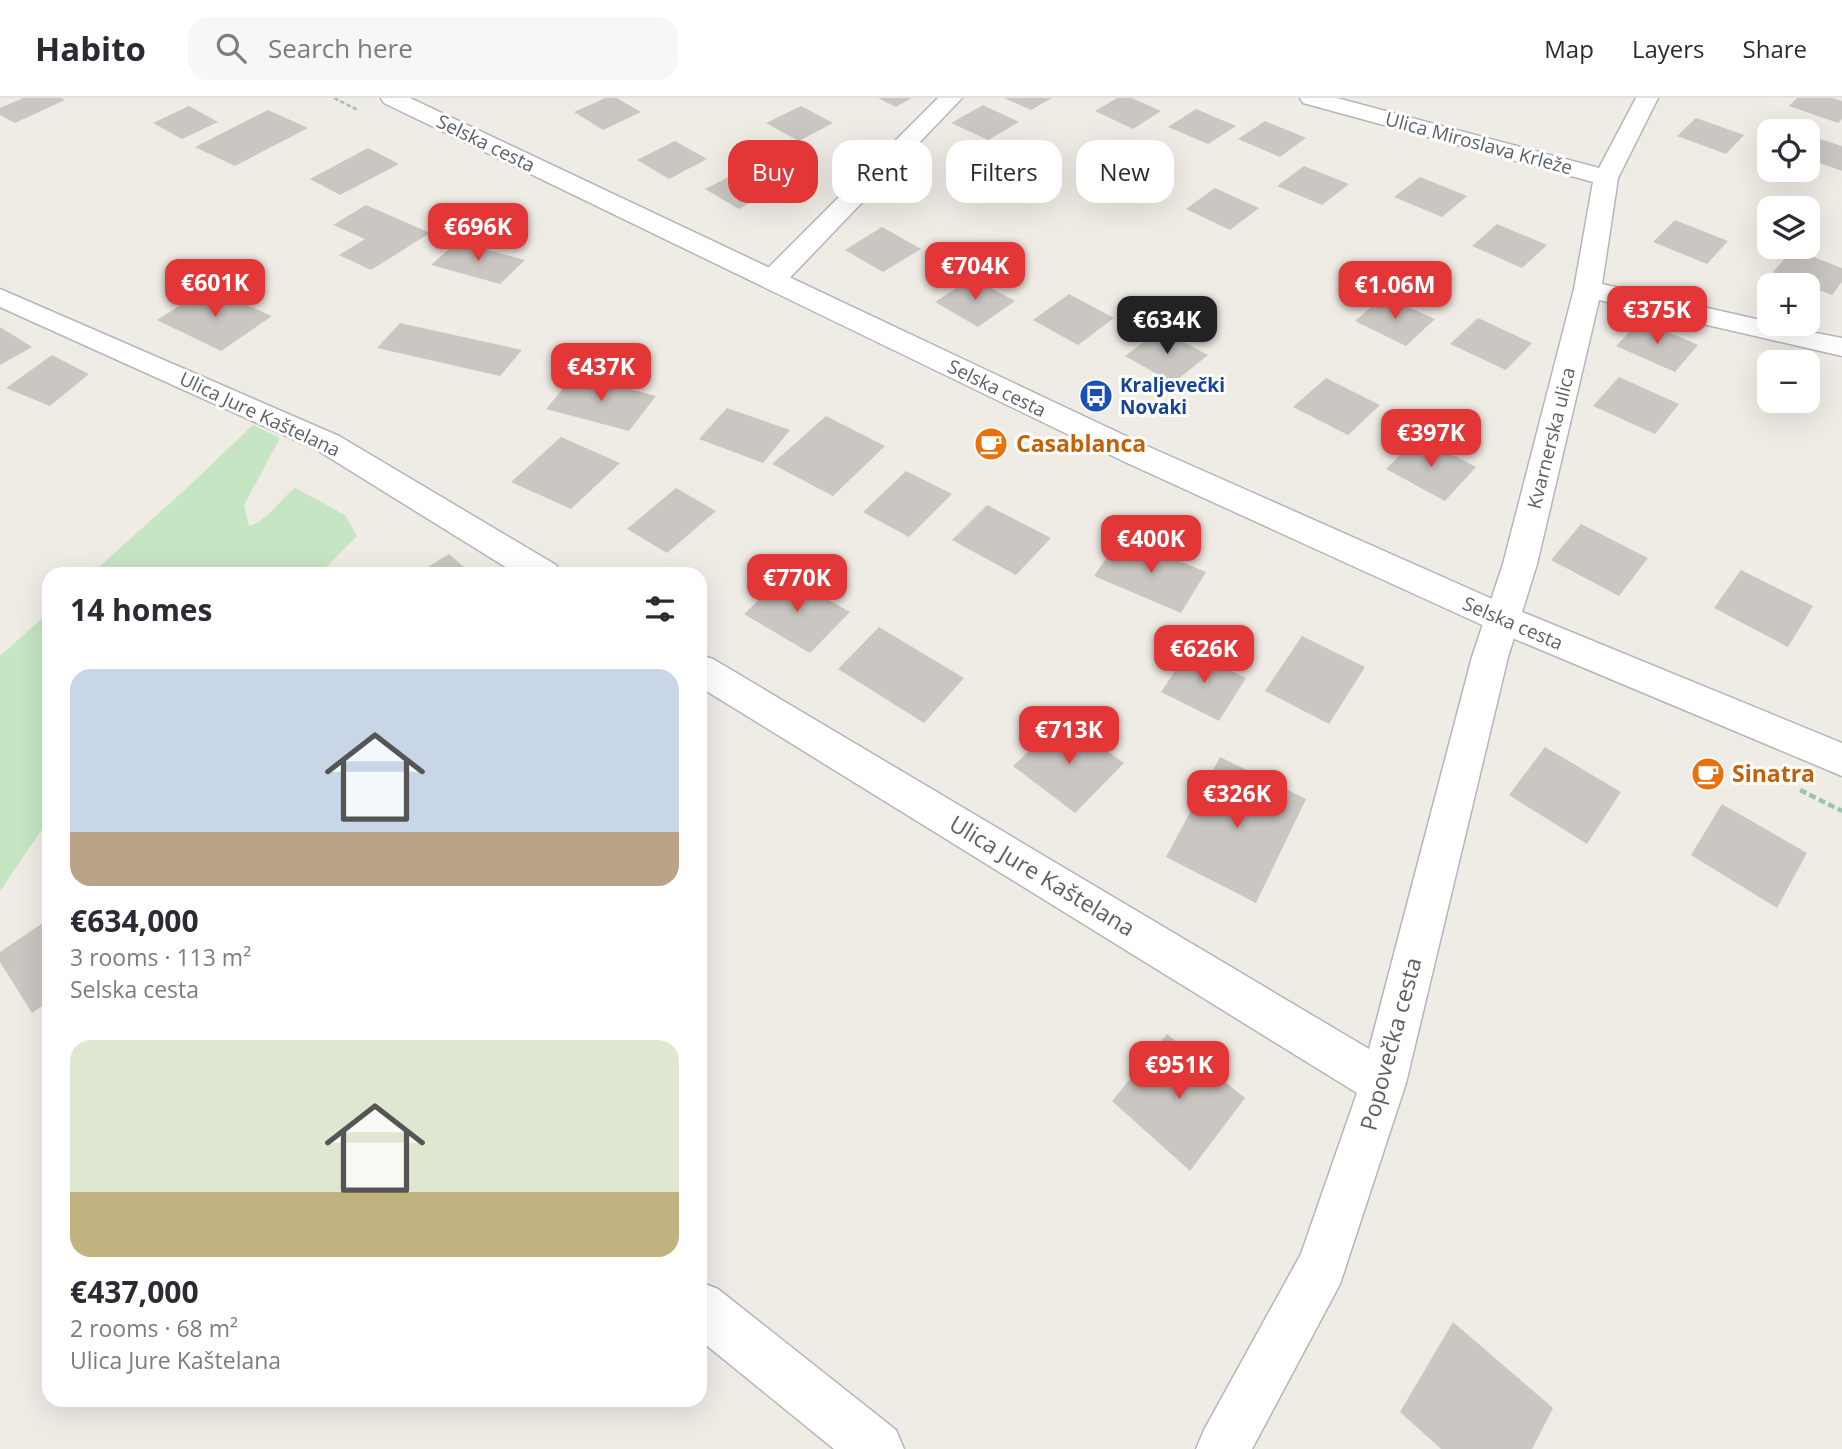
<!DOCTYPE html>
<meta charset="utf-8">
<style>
body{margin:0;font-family:"Open Sans",sans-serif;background:#f7f7f7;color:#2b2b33;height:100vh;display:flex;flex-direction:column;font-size:26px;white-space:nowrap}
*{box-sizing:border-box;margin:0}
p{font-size:23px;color:#7c7c81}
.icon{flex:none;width:38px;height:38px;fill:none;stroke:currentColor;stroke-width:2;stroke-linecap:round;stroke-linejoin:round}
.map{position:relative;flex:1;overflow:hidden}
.panel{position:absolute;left:42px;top:469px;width:665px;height:840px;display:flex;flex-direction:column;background:#fff;border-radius:21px;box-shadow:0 7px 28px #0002}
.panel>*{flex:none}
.guide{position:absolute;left:728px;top:42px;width:665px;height:63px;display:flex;gap:14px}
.controls{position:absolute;left:1757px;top:21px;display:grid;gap:14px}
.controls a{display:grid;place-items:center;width:63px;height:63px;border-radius:14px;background:#fff;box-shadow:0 7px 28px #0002;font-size:35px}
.price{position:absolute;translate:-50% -60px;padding:0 16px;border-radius:14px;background:#e33737;color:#fff;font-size:23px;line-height:46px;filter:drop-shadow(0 2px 4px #0008)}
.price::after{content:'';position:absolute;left:50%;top:42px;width:21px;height:16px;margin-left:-10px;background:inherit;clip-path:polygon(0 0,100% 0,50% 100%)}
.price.selected{background:#222;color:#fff}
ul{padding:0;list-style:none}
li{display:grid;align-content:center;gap:14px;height:371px;padding:0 28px}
li span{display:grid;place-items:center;height:217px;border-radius:21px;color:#555}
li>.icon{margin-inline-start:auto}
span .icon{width:126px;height:126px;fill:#fffc;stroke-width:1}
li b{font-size:30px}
h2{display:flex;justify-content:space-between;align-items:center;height:84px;padding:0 28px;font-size:30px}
.tag{padding:0 24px;border-radius:21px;background:#fff;box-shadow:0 7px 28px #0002;font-size:24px;line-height:63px}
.tag.selected{background:#e33737;color:#fff}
header{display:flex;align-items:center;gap:42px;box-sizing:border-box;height:98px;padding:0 35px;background:#fff;border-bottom:2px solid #e1e1e2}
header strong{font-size:33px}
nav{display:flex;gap:38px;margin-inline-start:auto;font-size:24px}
.search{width:490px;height:63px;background:#f7f7f7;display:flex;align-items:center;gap:18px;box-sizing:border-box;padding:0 24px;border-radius:21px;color:#7c7c81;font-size:26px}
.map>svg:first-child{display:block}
.green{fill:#c5e5c3}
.building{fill:#cac7c2}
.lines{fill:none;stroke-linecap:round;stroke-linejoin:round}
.minor-casing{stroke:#b2b6b9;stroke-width:3}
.secondary-casing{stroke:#b2b5b9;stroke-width:3}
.path-far1{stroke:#9cc6a5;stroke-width:2.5;stroke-dasharray:4.5 2.5;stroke-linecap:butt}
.path{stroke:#9cc6a5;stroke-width:4.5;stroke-dasharray:7 3.5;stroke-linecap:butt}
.minor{fill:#fff;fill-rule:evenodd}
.secondary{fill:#fff;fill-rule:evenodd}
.labels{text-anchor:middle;stroke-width:6;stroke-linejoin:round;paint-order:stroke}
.far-street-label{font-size:19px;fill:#5d6165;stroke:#fff}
.far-transit-label{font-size:19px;font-weight:bold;fill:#164399;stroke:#fff;text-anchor:start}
.food-label{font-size:23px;font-weight:bold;fill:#c56008;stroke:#fff;text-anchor:start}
.street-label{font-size:23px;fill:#5d6165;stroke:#fff}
</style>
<header>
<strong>Habito</strong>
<div class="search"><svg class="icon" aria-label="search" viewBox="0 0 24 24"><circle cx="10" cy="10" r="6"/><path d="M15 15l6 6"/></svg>Search here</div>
<nav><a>Map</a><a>Layers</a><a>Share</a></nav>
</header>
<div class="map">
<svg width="1842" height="1351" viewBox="0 0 1842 1351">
<rect width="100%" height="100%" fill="#efece5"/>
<path class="green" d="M253,327L280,340L244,407L249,428C268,423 279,402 295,390L345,417L357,438L319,476H91L190,387Z
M49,514V721L0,793V558Z"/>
<path class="building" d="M23,0H61L65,2L15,25L0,17V10Z
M605,0H617L641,14L603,32L574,14Z
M878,0H912L896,9Z
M1004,0H1052L1031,12Z
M1117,0H1132L1161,13L1133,31L1095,13Z
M1797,0H1832L1842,3V21L1838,25L1789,8Z
M983,7L1019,24L988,42L951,25Z
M189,8L218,24L182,41L153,25Z
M801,8L833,25L799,43L766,25Z
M1196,11L1236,28L1208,46L1168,29Z
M268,12L308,30L235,68L195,49Z
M1696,20L1744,37L1726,56L1677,38Z
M1265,23L1306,40L1280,59L1238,41Z
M1820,41L1842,48V73L1808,61V54Z
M675,43L707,61L669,81L637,62Z
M368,50L399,66L340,97L310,81Z
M1304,68L1349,86L1322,107L1277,88Z
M744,71L777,90L739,111L705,91Z
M1420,79L1467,98L1442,119L1394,99Z
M1215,90L1259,110L1230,132L1186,111Z
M366,107L430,135L371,172L339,157L365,141L333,127Z
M1675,122L1728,143L1707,166L1653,144Z
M1497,126L1547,147L1522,170L1472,148Z
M882,129L921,151L883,174L845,152Z
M457,144L525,162L500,186L431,167Z
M1793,151L1842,170V184L1832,197L1773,174Z
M972,180L1015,203L978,229L935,204Z
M208,190L272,218L221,253L157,222Z
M1069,196L1114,220L1078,247L1033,222Z
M1384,198L1435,221L1406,248L1355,223Z
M1478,220L1532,245L1506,272L1450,246Z
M1641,222L1698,247L1675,274L1616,248Z
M400,225L522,252L500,278L377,250Z
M0,229L32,249L0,267Z
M1160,232L1208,257L1173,285L1125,258Z
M52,257L89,276L50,308L6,290Z
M575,276L656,298L629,333L546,311Z
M1619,279L1679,306L1655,336L1593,308Z
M1326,280L1380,307L1348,337L1293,309Z
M727,310L790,332L763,365L699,341Z
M826,318L885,348L833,398L772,366Z
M561,339L620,365L571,411L511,384Z
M1418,339L1476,369L1445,403L1386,371Z
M906,373L952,396L909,439L863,414Z
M676,390L716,413L667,455L627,431Z
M987,407L1051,440L1016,477L952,442Z
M1581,426L1648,460L1619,498L1551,462Z
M1121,439L1206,474L1181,515L1094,478Z
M449,456L472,476H417Z
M1741,472L1813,508L1788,549L1714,510Z
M785,477L850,514L810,555L744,516Z
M879,529L964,580L924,625L838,571Z
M1302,538L1365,569L1329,626L1265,593Z
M1189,552L1246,580L1219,623L1161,594Z
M1063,621L1124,665L1075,715L1013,668Z
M1545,649L1621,694L1587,746L1509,697Z
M1220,659L1306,701L1256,805L1166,759Z
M1722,706L1807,755L1777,810L1691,757Z
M49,821V903L32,915L0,864V854Z
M1167,936L1245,1000L1190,1073L1112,1003Z
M1453,1224L1553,1310L1532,1351H1441L1400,1314Z"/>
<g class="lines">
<defs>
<path id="minor" d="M938,0H962L782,188L772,190L762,188L758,182L762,176Z
M1300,0H1337L1599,70L1636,0H1658L1618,80L1602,186L1769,224V226L1842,240V258L1599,202L1537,466L1508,559L1406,985L1340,1186L1252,1351H1196L1204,1332L1301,1156L1357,995L700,589V557L713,561L1369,951L1472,559L1503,466L1574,191L1593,84L1303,5Z
M0,191L339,338L556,467L561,476H517L317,352L0,209Z
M700,1184L718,1191L896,1332L904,1351H834L700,1242Z"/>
<path id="secondary" d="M381,0H410L1147,348L1515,511L1842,645V678L1491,531L1125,364L384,5Z"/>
</defs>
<use href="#minor" class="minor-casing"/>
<use href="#secondary" class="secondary-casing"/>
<path class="path-far1" d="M334,0L358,12"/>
<path class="path" d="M1800,692L1842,713"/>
<use href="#minor" class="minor"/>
<use href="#secondary" class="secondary"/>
</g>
<defs>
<symbol id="bus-disc" viewBox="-11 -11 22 22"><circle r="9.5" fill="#1a4fb4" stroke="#fff"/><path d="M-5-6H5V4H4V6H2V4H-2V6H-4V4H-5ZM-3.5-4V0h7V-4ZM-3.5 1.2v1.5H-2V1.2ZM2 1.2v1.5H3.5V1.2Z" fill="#fff"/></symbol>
<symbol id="cafe-disc" viewBox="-11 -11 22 22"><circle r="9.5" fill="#e8710a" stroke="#fff"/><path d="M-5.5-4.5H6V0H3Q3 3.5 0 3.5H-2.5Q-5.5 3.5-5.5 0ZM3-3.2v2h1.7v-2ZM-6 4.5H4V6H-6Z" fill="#fff"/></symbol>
</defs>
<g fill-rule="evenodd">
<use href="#bus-disc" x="1077" y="279" width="38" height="38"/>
<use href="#cafe-disc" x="972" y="327" width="38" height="38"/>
<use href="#cafe-disc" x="1689" y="657" width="38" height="38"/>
</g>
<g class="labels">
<g class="far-street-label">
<text transform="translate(486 45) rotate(26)" y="7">Selska cesta</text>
<text transform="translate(1479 45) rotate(15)" y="7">Ulica Miroslava Krleže</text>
<text transform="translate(997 290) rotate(26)" y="7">Selska cesta</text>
<text transform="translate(260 316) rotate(25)" y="7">Ulica Jure Kaštelana</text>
<text transform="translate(1551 340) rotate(-76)" y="7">Kvarnerska ulica</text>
<text transform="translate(1513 525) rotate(23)" y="7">Selska cesta</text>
</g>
<g class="far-transit-label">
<text x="1120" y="294">Kraljevečki<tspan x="1120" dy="22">Novaki</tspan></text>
</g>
<g class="food-label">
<text x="1016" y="354">Casablanca</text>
<text x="1732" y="684">Sinatra</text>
</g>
<g class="street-label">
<text transform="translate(1042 778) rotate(31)" y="8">Ulica Jure Kaštelana</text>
<text transform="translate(1391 946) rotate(-75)" y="8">Popovečka cesta</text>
</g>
</g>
</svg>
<div class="controls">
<a><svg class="icon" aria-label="locate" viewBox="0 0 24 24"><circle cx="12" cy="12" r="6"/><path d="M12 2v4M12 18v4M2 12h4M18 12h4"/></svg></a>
<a><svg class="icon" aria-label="layers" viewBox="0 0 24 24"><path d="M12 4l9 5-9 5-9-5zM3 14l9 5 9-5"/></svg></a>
<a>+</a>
<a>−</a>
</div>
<b class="price" style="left:478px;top:165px">€696K</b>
<b class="price" style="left:975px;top:204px">€704K</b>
<b class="price" style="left:215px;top:221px">€601K</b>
<b class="price" style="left:1395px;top:223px">€1.06M</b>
<b class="price" style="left:1657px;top:248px">€375K</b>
<b class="price selected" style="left:1167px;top:258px">€634K</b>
<b class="price" style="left:601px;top:305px">€437K</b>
<b class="price" style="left:1431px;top:371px">€397K</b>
<b class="price" style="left:1151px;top:477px">€400K</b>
<b class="price" style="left:797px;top:516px">€770K</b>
<b class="price" style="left:1204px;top:587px">€626K</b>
<b class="price" style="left:1069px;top:668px">€713K</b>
<b class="price" style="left:1237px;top:732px">€326K</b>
<b class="price" style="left:1179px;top:1003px">€951K</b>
<div class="guide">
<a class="tag selected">Buy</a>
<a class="tag">Rent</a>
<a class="tag">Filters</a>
<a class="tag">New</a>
</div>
<section class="panel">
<h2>14 homes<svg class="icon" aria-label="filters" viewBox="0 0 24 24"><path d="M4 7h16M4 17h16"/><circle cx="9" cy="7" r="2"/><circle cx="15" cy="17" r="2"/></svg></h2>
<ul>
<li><span style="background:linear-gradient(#c9d6e8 75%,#b9a48a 0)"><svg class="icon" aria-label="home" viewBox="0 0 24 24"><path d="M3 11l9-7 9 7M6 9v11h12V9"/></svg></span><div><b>€634,000</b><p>3 rooms · 113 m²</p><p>Selska cesta</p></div></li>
<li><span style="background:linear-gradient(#dfe7d0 70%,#c2b280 0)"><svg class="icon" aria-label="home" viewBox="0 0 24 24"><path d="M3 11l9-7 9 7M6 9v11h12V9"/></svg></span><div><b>€437,000</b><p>2 rooms · 68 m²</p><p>Ulica Jure Kaštelana</p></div></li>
</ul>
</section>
</div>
